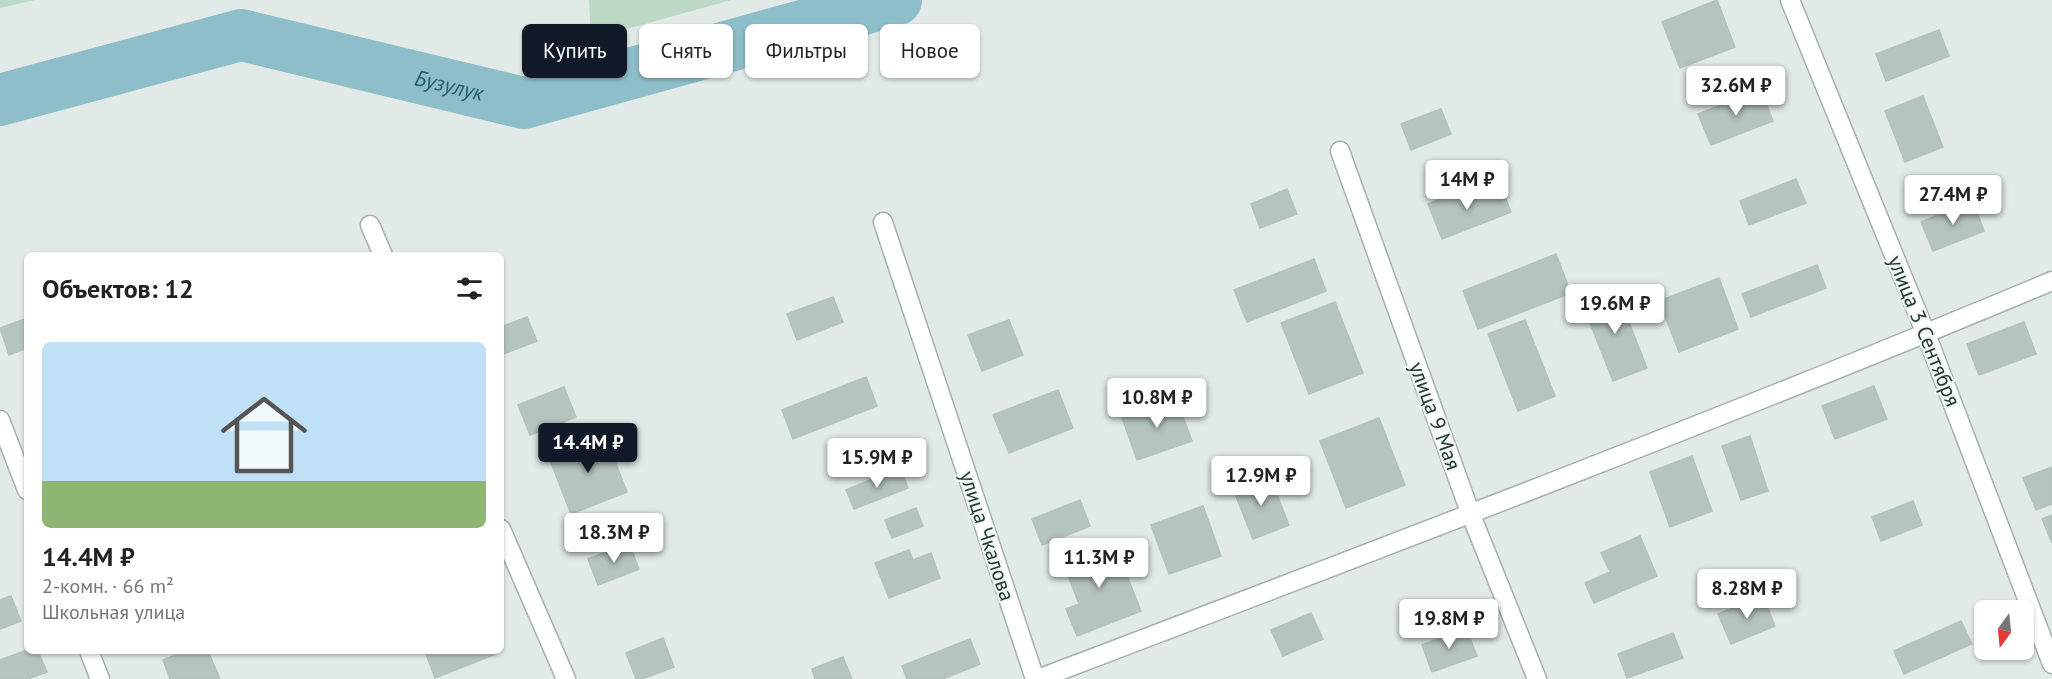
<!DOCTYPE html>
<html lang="ru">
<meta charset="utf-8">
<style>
body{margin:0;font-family:"PT Sans",sans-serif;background:#f2f2f2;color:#222;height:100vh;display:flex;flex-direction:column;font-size:22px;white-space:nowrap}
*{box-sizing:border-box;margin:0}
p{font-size:20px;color:#767676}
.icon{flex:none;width:33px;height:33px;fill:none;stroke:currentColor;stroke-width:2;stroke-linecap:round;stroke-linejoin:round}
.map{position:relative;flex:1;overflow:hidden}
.sheet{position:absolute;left:24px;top:252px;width:480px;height:402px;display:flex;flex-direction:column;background:#fff;border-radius:9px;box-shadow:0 2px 4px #0004}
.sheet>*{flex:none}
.banner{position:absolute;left:522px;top:24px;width:570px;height:54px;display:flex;gap:12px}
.needle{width:39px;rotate:195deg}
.buttons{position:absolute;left:1974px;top:600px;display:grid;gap:12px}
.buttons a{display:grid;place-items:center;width:60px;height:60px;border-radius:9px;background:#fff;box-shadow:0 2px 4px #0004;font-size:30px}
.price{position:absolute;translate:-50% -51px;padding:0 14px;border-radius:6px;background:#fff;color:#222;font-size:20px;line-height:39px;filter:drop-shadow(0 2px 3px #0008)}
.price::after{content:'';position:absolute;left:50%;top:36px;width:18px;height:14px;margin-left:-9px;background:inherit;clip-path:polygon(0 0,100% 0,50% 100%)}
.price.current{background:#111827;color:#fff}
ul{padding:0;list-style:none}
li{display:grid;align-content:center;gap:12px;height:318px;padding:0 18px}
li span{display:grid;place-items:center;height:186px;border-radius:9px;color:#555}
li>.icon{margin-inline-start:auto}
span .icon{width:108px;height:108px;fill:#fffc;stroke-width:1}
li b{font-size:26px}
h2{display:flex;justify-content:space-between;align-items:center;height:72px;padding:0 18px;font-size:26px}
.pill{padding:0 21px;border-radius:9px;background:#fff;box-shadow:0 2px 4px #0004;font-size:21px;line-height:54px}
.pill.current{background:#111827;color:#fff}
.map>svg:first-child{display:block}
.green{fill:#bcd9c5}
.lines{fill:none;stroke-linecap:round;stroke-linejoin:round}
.river{stroke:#8ebec9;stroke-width:52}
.building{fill:#b6c4bf;stroke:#b4c2bd;stroke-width:1.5}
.minor-casing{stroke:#a4b1ad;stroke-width:21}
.minor{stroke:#fff;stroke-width:18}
.labels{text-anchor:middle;stroke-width:4.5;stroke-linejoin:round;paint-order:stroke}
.street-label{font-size:21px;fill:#233833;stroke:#f1f7f4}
.water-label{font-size:22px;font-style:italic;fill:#245e6d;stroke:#f1f7f4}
</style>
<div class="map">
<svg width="2052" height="679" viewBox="0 0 2052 679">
<rect width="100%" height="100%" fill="#e1eae6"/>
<path class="green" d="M0,0H35L0,8Z
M589,0H731L591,39Z"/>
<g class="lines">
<path class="river" id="s1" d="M0,100L241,35L524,103L896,0"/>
</g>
<path class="building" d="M1717,0L1735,47L1680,68L1662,22Z
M1939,30L1949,56L1886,81L1876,54Z
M1761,90L1773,121L1711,145L1698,114Z
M1923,96L1943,147L1905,162L1885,111Z
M1441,109L1451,134L1411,150L1401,124Z
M1796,179L1806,203L1749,225L1740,201Z
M1287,189L1297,214L1260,228L1251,204Z
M1467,189L1472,201L1502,189L1511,212L1442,239L1428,204Z
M1973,201L1984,231L1933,251L1921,222Z
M1556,254L1571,293L1478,329L1463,291Z
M1314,259L1326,291L1247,322L1234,290Z
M1817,265L1826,288L1751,317L1742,294Z
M1719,278L1738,329L1679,352L1659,301Z
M1616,289L1647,368L1613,381L1582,303Z
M833,297L843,322L797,340L787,314Z
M1335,302L1363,373L1309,394L1281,323Z
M527,317L537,341L501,355V327Z
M27,318V348L9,355L0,328Z
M1009,320L1023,355L982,371L968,335Z
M1525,320L1555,396L1518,411L1488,334Z
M2024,322L2036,354L1979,375L1967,344Z
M866,377L877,406L793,439L782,410Z
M1874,386L1887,419L1835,439L1822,406Z
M564,387L576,417L530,435L518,405Z
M1058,390L1073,428L1009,453L993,415Z
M1176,398L1192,441L1137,460L1122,418Z
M1379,418L1405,485L1346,508L1320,441Z
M604,433L627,492L571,514L548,455Z
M1750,436L1768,491L1741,500L1722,446Z
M1692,456L1712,511L1670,527L1650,472Z
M2052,467V504L2036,510L2023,478Z
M900,468L908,488L854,509L846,490Z
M1269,475L1289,525L1253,539L1233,489Z
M1080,500L1090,526L1042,545L1032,519Z
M1913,501L1922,525L1881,541L1872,517Z
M1203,506L1221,556L1169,574L1151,525Z
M916,508L923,526L892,538L885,520Z
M2052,515V543L2042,519Z
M1640,536L1657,576L1594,603L1585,583L1610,572L1601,553Z
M1113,540L1141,611L1077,636L1066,609L1079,604L1062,560Z
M629,543L639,569L598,585L588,559Z
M909,550L913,560L931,553L940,578L889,598L875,563Z
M11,596L21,621L0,629V600Z
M1763,596L1775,626L1731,644L1718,614Z
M1311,613L1323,639L1283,656L1271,630Z
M1961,621L1972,644L1904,674L1894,651Z
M1466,628L1477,656L1432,672L1422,645Z
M1673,633L1683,658L1627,678L1618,654Z
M663,638L674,667L642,679H636L626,653Z
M970,639L980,664L943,679H907L902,666Z
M27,650L38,651L47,672L28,679H0V660Z
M185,651H208L220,679H170L163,660Z
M425,651H495L496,654L435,678Z
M843,657L852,679H815L812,669Z"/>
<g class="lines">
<defs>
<path id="minor" d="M1790,0L1926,334L2052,664
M1340,151L1471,515L1537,679
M883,222L1035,679
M370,225L383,255
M0,420L27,490
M501,529L566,679
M89,651L100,679
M1038,679C1377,550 1717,421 2052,281"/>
</defs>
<use href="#minor" class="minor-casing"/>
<use href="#minor" class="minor"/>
</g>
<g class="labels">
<g class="street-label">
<text transform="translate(1924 331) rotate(68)" y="7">улица 3 Сентября</text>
<text transform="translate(1435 416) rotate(70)" y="7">улица 9 Мая</text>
<text transform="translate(987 536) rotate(72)" y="7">улица Чкалова</text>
</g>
<g class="water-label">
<text dy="8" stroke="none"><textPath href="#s1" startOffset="464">Бузулук</textPath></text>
</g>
</g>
</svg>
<div class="buttons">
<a><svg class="needle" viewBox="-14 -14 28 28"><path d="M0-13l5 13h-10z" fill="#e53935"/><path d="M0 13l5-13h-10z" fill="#767676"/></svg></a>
</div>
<b class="price" style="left:1736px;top:117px">32.6M ₽</b>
<b class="price" style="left:1467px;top:211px">14M ₽</b>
<b class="price" style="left:1953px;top:226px">27.4M ₽</b>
<b class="price" style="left:1615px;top:335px">19.6M ₽</b>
<b class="price" style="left:1157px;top:429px">10.8M ₽</b>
<b class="price current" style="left:588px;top:474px">14.4M ₽</b>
<b class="price" style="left:877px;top:489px">15.9M ₽</b>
<b class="price" style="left:1261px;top:507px">12.9M ₽</b>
<b class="price" style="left:614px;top:564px">18.3M ₽</b>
<b class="price" style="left:1099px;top:589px">11.3M ₽</b>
<b class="price" style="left:1747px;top:620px">8.28M ₽</b>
<b class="price" style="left:1449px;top:650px">19.8M ₽</b>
<div class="banner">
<a class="pill current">Купить</a>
<a class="pill">Снять</a>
<a class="pill">Фильтры</a>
<a class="pill">Новое</a>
</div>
<section class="sheet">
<h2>Объектов: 12<svg class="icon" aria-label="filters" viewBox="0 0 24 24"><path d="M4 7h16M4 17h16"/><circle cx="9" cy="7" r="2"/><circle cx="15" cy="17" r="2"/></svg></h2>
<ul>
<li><span style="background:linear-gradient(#bfe0f5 75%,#8fb573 0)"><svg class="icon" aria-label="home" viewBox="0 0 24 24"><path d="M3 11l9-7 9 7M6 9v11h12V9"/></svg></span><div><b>14.4M ₽</b><p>2-комн. · 66 m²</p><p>Школьная улица</p></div></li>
</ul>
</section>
</div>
